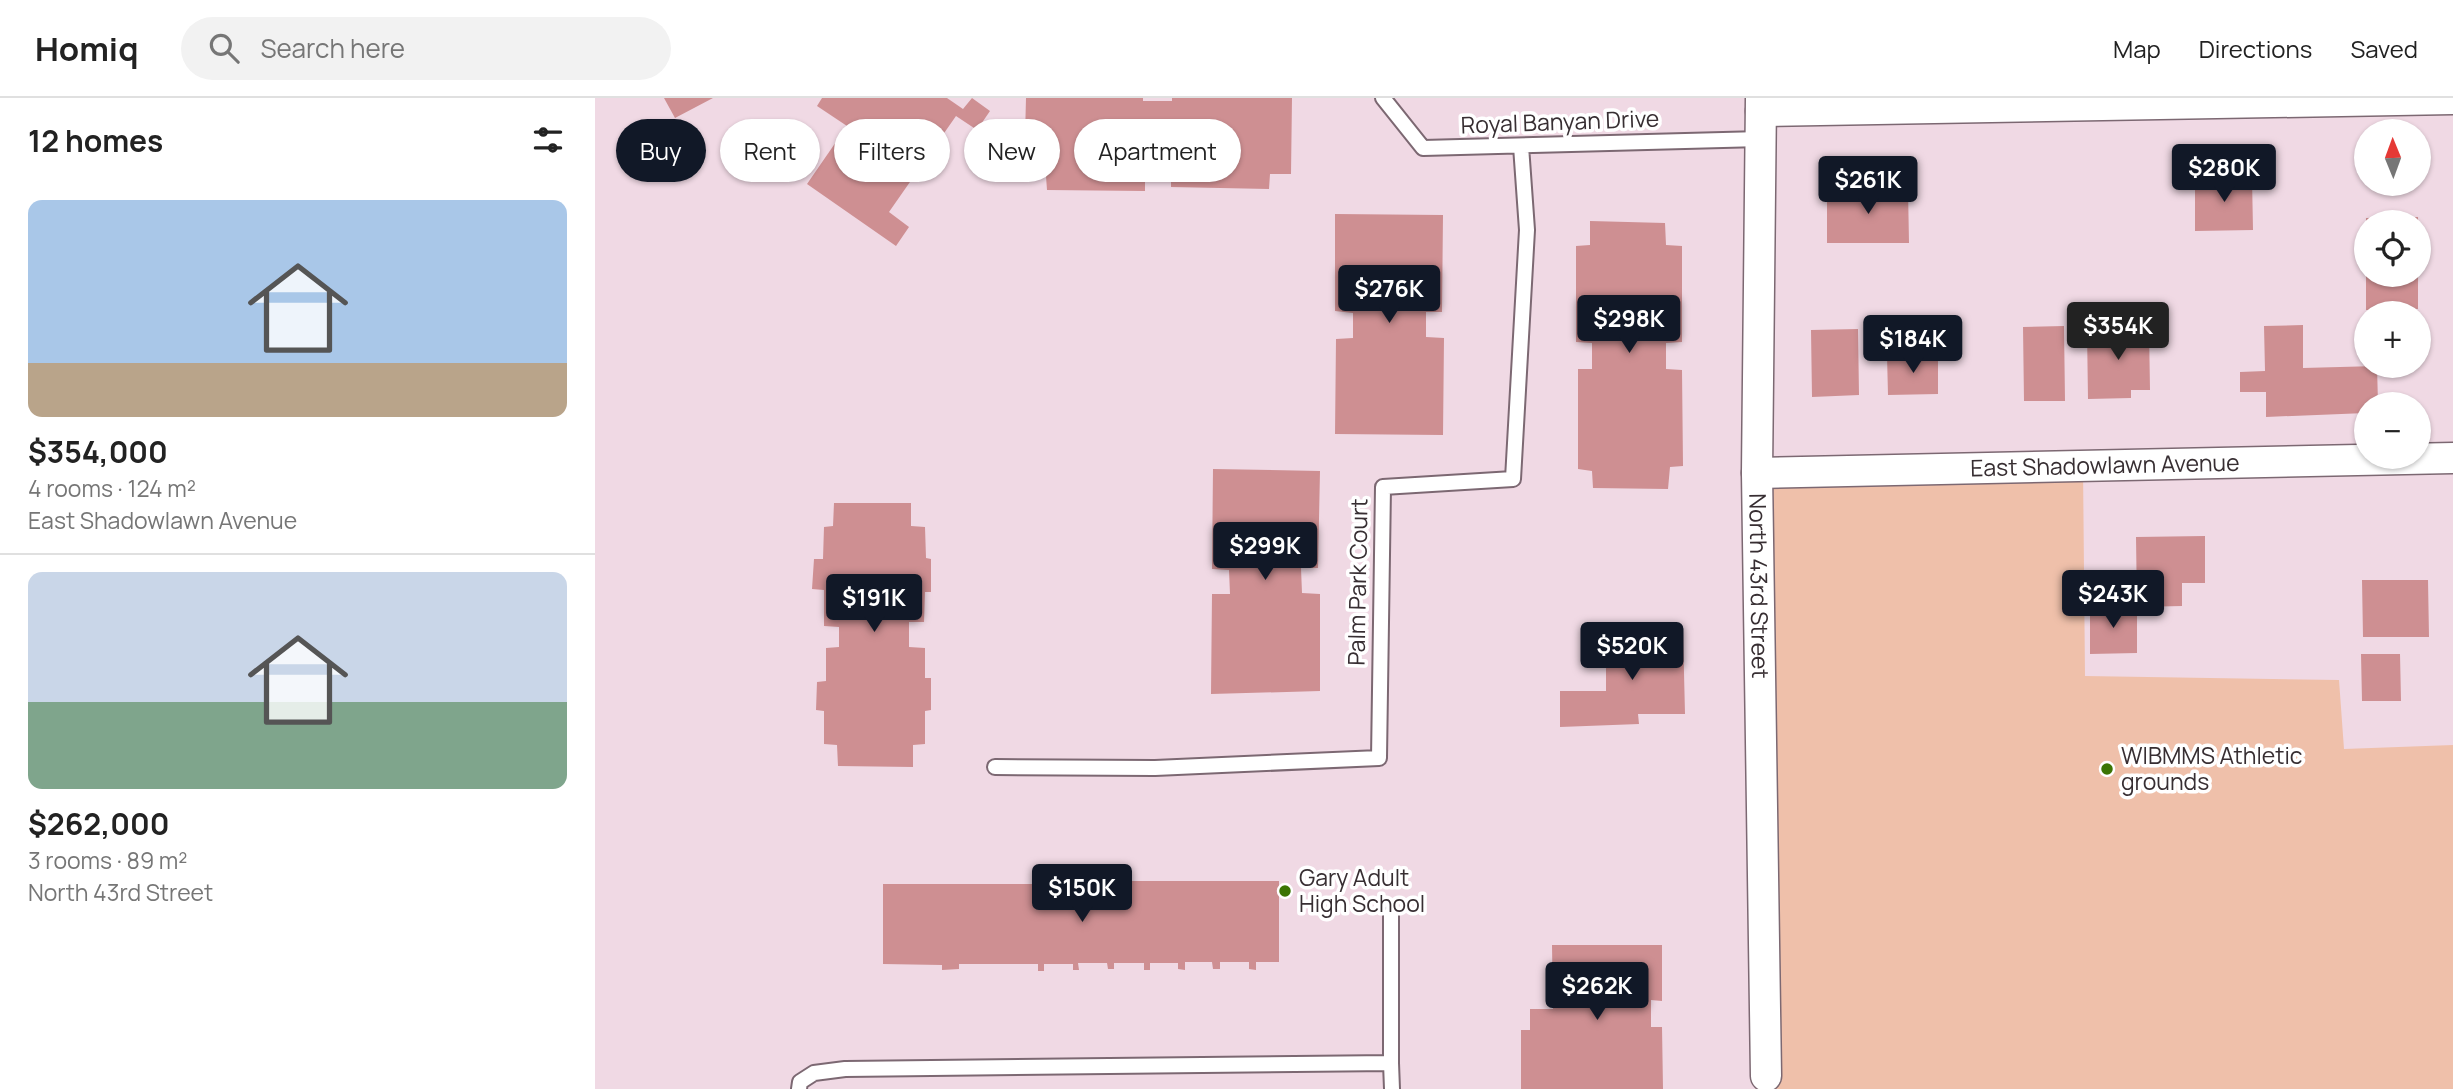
<!DOCTYPE html>
<meta charset="utf-8">
<style>
body{margin:0;font-family:Manrope,sans-serif;background:#f2f2f2;color:#222;height:100vh;display:flex;flex-direction:column;font-size:26px;white-space:nowrap}
*{box-sizing:border-box;margin:0}
p{font-size:23px;color:#767676}
.icon{flex:none;width:38px;height:38px;fill:none;stroke:currentColor;stroke-width:2;stroke-linecap:round;stroke-linejoin:round}
.map{position:relative;flex:1;overflow:hidden}
.side{display:flex;flex-direction:column;background:#fff;width:595px}
.side>*{flex:none}
.banner{position:absolute;left:21px;top:21px;width:665px;height:63px;display:flex;gap:14px}
.needle{width:46px;rotate:359deg}
.fabs{position:absolute;left:1759px;top:21px;display:grid;gap:14px}
.fabs a{display:grid;place-items:center;width:77px;height:77px;border-radius:50%;background:#fff;box-shadow:0 2px 5px #0004;font-size:35px}
.price{position:absolute;translate:-50% -60px;padding:0 16px;border-radius:7px;background:#111827;color:#fff;font-size:23px;line-height:46px;filter:drop-shadow(0 2px 4px #0008)}
.price::after{content:'';position:absolute;left:50%;top:42px;width:21px;height:16px;margin-left:-10px;background:inherit;clip-path:polygon(0 0,100% 0,50% 100%)}
.price.active{background:#222;color:#fff}
ul{padding:0;list-style:none}
li{display:grid;align-content:center;gap:14px;height:371px;padding:0 28px}
li+li{border-top:2px solid #e0e0e0}
li span{display:grid;place-items:center;height:217px;border-radius:14px;color:#555}
li>.icon{margin-inline-start:auto}
span .icon{width:126px;height:126px;fill:#fffc;stroke-width:1}
li b{font-size:30px}
h2{display:flex;justify-content:space-between;align-items:center;height:84px;padding:0 28px;font-size:30px}
.tag{padding:0 24px;border-radius:32px;background:#fff;box-shadow:0 2px 5px #0004;font-size:24px;line-height:63px}
.tag.active{background:#111827;color:#fff}
header{display:flex;align-items:center;gap:42px;box-sizing:border-box;height:98px;padding:0 35px;background:#fff;border-bottom:2px solid #e0e0e0}
header strong{font-size:33px}
nav{display:flex;gap:38px;margin-inline-start:auto;font-size:24px}
.search{width:490px;height:63px;background:#f2f2f2;display:flex;align-items:center;gap:18px;box-sizing:border-box;padding:0 24px;border-radius:38px;color:#767676;font-size:26px}
main{display:flex;flex:1;min-height:0}
.map>svg:first-child{display:block}
.green{fill:#efc0aa}
.building{fill:#ce8f92}
.lines{fill:none;stroke-linecap:round;stroke-linejoin:round}
.lane-casing{stroke:#7c6872;stroke-width:18}
.street-casing{stroke:#7c6872;stroke-width:33}
.lane{stroke:#fff;stroke-width:14}
.street{stroke:#fff;stroke-width:30}
.poi-dot{fill:#3b7403;stroke:#fff;stroke-width:2.5}
.labels{text-anchor:middle;stroke-width:7;stroke-linejoin:round;paint-order:stroke}
.street-label{font-size:23px;fill:#372e32;stroke:#fff}
.poi-label{font-size:23px;fill:#372e32;stroke:#fff;text-anchor:start}
</style>
<header>
<strong>Homiq</strong>
<div class="search"><svg class="icon" aria-label="search" viewBox="0 0 24 24"><circle cx="10" cy="10" r="6"/><path d="M15 15l6 6"/></svg>Search here</div>
<nav><a>Map</a><a>Directions</a><a>Saved</a></nav>
</header>
<main>
<section class="side">
<h2>12 homes<svg class="icon" aria-label="filters" viewBox="0 0 24 24"><path d="M4 7h16M4 17h16"/><circle cx="9" cy="7" r="2"/><circle cx="15" cy="17" r="2"/></svg></h2>
<ul>
<li><span style="background:linear-gradient(#a9c7e8 75%,#b9a48a 0)"><svg class="icon" aria-label="home" viewBox="0 0 24 24"><path d="M3 11l9-7 9 7M6 9v11h12V9"/></svg></span><div><b>$354,000</b><p>4 rooms · 124 m²</p><p>East Shadowlawn Avenue</p></div></li>
<li><span style="background:linear-gradient(#c9d6e8 60%,#7fa58c 0)"><svg class="icon" aria-label="home" viewBox="0 0 24 24"><path d="M3 11l9-7 9 7M6 9v11h12V9"/></svg></span><div><b>$262,000</b><p>3 rooms · 89 m²</p><p>North 43rd Street</p></div></li>
</ul>
</section>
<div class="map">
<svg width="1858" height="991" viewBox="0 0 1858 991">
<rect width="100%" height="100%" fill="#f0d9e4"/>
<path class="green" d="M1488,368L1490,578L1744,582L1749,651L1858,647V991H1171L1162,375Z"/>
<path class="building" d="M69,0H118L80,20Z
M227,0H352L368,11L377,0L395,13L382,32L361,18L294,114L314,129L301,148L212,86L252,28L222,8Z
M431,0H548V3H577V0H697L696,76H675L674,91L576,89V76H550V93L452,92L451,78L429,77Z
M1600,80H1657L1658,132L1600,133Z
M1232,91H1313L1314,145H1232Z
M740,116L848,117L847,214H831V239L849,240L848,337L740,336L741,241L758,240V215L740,213Z
M1823,119V124H1771V120Z
M995,123L1070,125L1071,147L1087,148V244L1071,245V271L1087,272L1088,368L1075,369L1073,391L998,390L997,373L983,371V271H997V245L981,244V148L995,147Z
M1771,177H1823V211L1771,212Z
M1708,227V270L1782,268L1783,306H1771V315L1671,319V294H1645V274L1670,273L1669,228Z
M1469,228L1470,303H1429L1428,229Z
M1512,230L1554,231L1555,292H1536V300L1493,301L1492,232Z
M1263,231L1264,297L1217,299L1216,232Z
M1292,257H1343V296L1293,297Z
M618,371L725,373L723,470H706L707,495L725,496V593L616,596L617,496H635L634,472L617,471Z
M239,405H316V428L330,429L331,460L336,461V494H330L329,524H314V549L330,550V580H336V612L330,613V646L318,647V669L243,668L242,647L229,646V613L221,612L222,584L231,583V550L244,549V529L229,528V492L217,491L219,461H228L229,429L238,428Z
M1610,438V485H1587V508L1542,509L1541,439Z
M1767,482H1833L1834,539H1768Z
M1542,508V555L1495,556V509Z
M1088,533L1090,616H1043L1044,626L965,629V593H1011V534Z
M1766,556H1805L1806,603H1767Z
M476,783H684V864H661V872L654,871V864H625V871H618L617,864H590V872L583,871V865H555V872H549V865H519V871H513L512,865H483L484,872H478V866H449V873H443V866H364V871L347,872V867L288,866V786H450V800H476Z
M957,847H1067V903L1056,902V929H1067L1068,991H926V932H935V911H958Z"/>
<g class="lines">
<defs>
<path id="lane" d="M788,0L828,50L1166,41
M400,669L560,670L784,660L788,389L918,381L932,132L926,48
M796,816V965
M204,991L205,984L219,975L250,971L796,965L797,991"/>
<g id="street">
<path id="s1" d="M1166,0L1162,375L1171,978"/>
<path d="M1166,13L1858,1"/>
<path id="s2" d="M1162,375L1858,360"/>
</g>
</defs>
<use href="#lane" class="lane-casing"/>
<use href="#street" class="street-casing"/>
<use href="#lane" class="lane"/>
<use href="#street" class="street"/>
</g>
<g class="poi-dot">
<circle cx="1512" cy="671" r="7"/>
<circle cx="690" cy="793" r="7"/>
</g>
<g class="labels">
<g class="street-label">
<text transform="translate(965 24) rotate(-2)" y="8">Royal Banyan Drive</text>
<text dy="8" stroke="none"><textPath href="#s2" startOffset="348">East Shadowlawn Avenue</textPath></text>
<text transform="translate(763 484) rotate(-89)" y="8">Palm Park Court</text>
<text dy="8" stroke="none"><textPath href="#s1" startOffset="488">North 43rd Street</textPath></text>
</g>
<g class="poi-label">
<text x="1526" y="666">WIBMMS Athletic<tspan x="1526" dy="26">grounds</tspan></text>
<text x="704" y="788">Gary Adult<tspan x="704" dy="26">High School</tspan></text>
</g>
</g>
</svg>
<div class="fabs">
<a><svg class="needle" viewBox="-14 -14 28 28"><path d="M0-13l5 13h-10z" fill="#e53935"/><path d="M0 13l5-13h-10z" fill="#767676"/></svg></a>
<a><svg class="icon" aria-label="locate" viewBox="0 0 24 24"><circle cx="12" cy="12" r="6"/><path d="M12 2v4M12 18v4M2 12h4M18 12h4"/></svg></a>
<a>+</a>
<a>−</a>
</div>
<b class="price" style="left:1629px;top:106px">$280K</b>
<b class="price" style="left:1273px;top:118px">$261K</b>
<b class="price" style="left:794px;top:227px">$276K</b>
<b class="price" style="left:1034px;top:257px">$298K</b>
<b class="price active" style="left:1523px;top:264px">$354K</b>
<b class="price" style="left:1318px;top:277px">$184K</b>
<b class="price" style="left:670px;top:484px">$299K</b>
<b class="price" style="left:1518px;top:532px">$243K</b>
<b class="price" style="left:279px;top:536px">$191K</b>
<b class="price" style="left:1037px;top:584px">$520K</b>
<b class="price" style="left:487px;top:826px">$150K</b>
<b class="price" style="left:1002px;top:924px">$262K</b>
<div class="banner">
<a class="tag active">Buy</a>
<a class="tag">Rent</a>
<a class="tag">Filters</a>
<a class="tag">New</a>
<a class="tag">Apartment</a>
</div>
</div>
</main>
